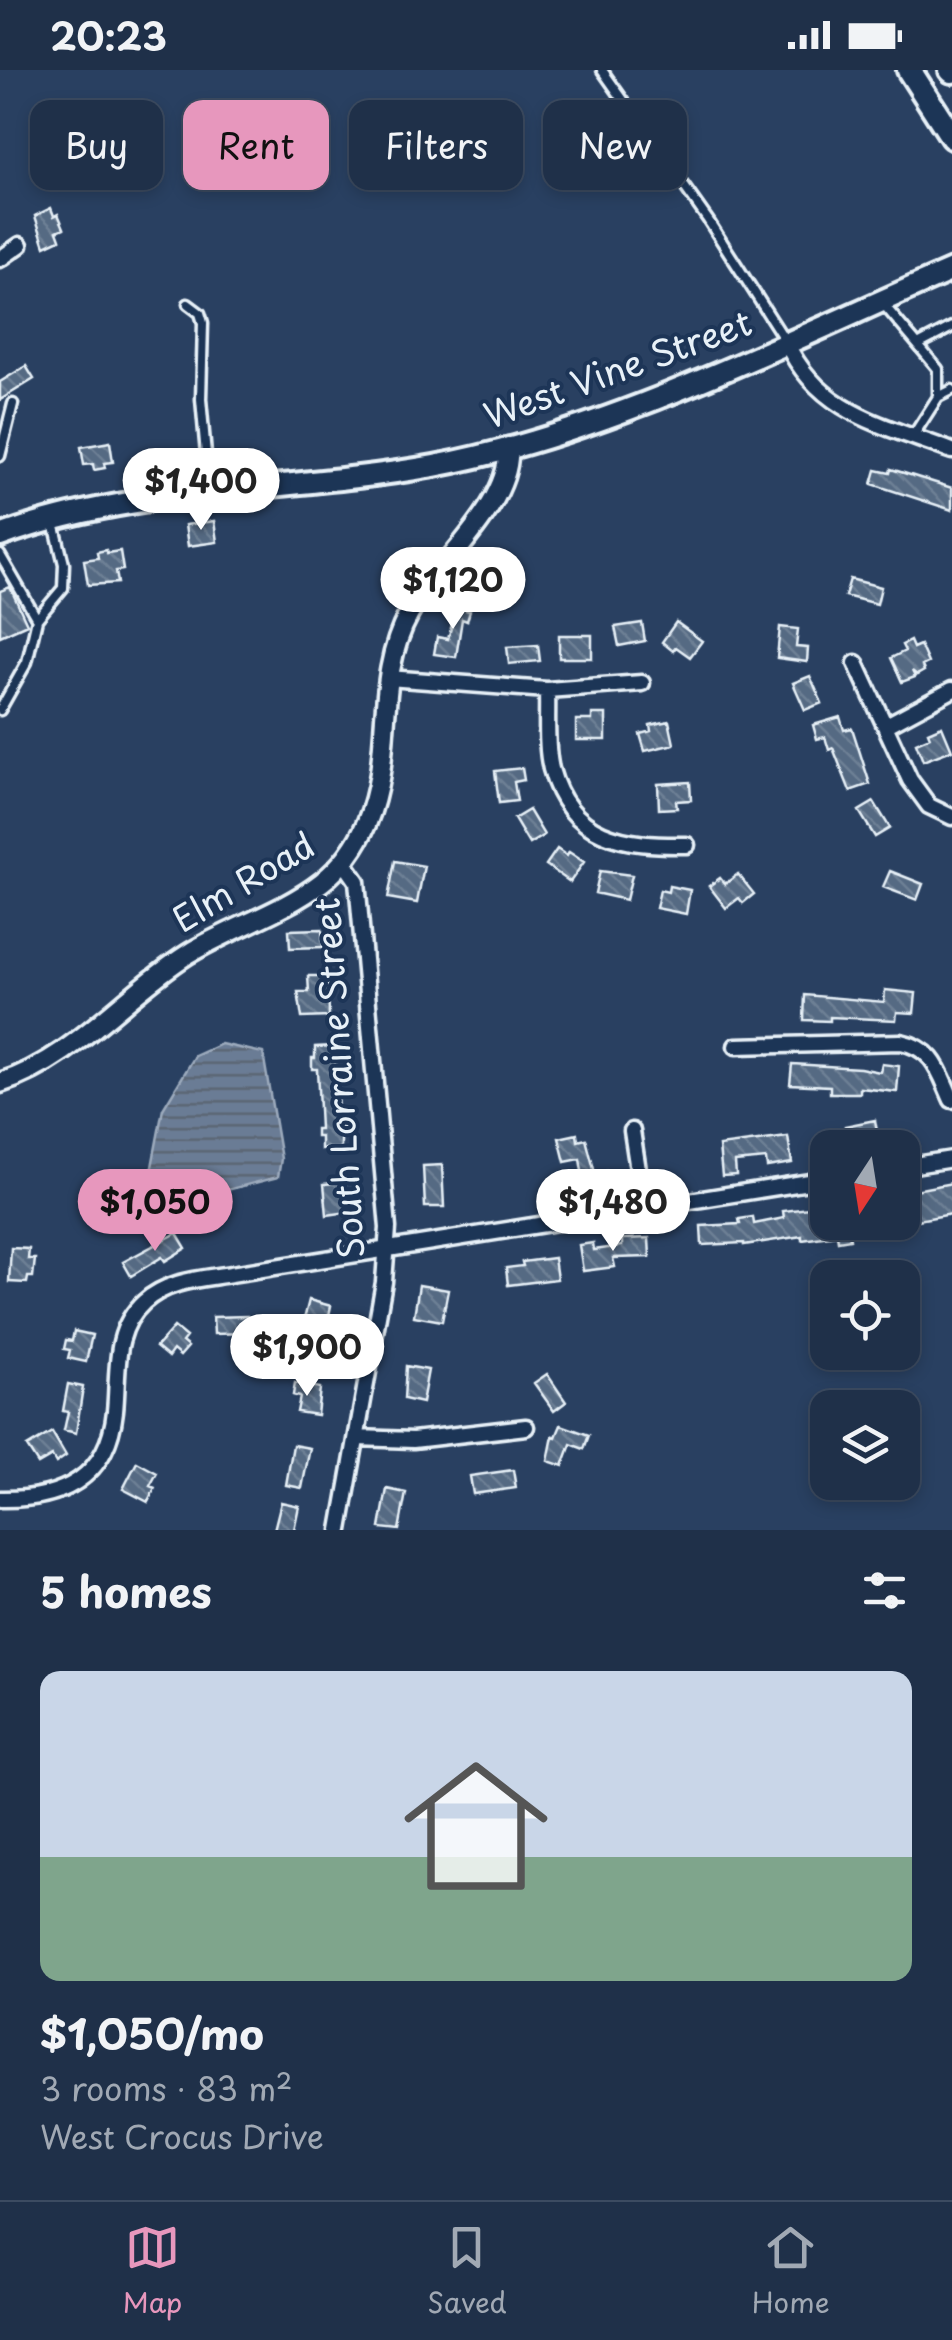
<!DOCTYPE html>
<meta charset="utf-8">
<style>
body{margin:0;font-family:"Playpen Sans",sans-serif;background:#2c3c53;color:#f1f3f6;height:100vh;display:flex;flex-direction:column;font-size:38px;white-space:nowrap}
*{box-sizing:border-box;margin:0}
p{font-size:32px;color:#a1a9b4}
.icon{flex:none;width:55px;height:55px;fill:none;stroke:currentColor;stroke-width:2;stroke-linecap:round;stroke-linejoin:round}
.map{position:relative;height:1460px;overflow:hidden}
.sheet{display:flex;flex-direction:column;background:#1f3049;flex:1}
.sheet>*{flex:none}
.top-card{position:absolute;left:30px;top:30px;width:892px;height:90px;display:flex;gap:20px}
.needle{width:65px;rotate:192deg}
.tools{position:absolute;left:810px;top:1060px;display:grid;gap:20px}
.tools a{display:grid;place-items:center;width:110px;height:110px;border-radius:20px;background:#1f3049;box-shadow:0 5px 15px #0003,0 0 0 2px #3c4b61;font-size:50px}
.price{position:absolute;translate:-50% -85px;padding:0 22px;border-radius:35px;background:#fff;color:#222;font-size:32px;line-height:65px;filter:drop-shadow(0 2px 5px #0008)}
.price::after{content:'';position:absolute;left:50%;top:60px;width:30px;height:22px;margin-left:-15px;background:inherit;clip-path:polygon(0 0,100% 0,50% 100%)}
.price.current{background:#e797bd;color:#111}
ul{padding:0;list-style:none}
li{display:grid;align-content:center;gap:20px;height:530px;padding:0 40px}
li span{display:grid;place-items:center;height:310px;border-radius:20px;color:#555}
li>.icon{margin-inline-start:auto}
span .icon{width:180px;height:180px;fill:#fffc;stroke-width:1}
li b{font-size:42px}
h2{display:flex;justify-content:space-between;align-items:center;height:120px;padding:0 40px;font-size:42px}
.tag{padding:0 35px;border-radius:20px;background:#1f3049;box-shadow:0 5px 15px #0003,0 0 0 2px #3c4b61;font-size:35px;line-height:90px}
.tag.current{background:#e797bd;color:#111}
.status{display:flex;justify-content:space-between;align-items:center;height:70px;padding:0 50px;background:#1f3049;direction:ltr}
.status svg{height:28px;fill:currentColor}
.dock{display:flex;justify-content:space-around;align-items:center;height:140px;border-top:2px solid #3c4b61;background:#1f3049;font-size:28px;color:#a1a9b4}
.dock a{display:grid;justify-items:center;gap:5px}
.dock .current{color:#e797bd}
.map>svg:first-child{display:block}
.water{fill:url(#water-rules);stroke:#9dabbd;stroke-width:2.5}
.building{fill:url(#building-back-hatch);stroke:#e8f1f8;stroke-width:2.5}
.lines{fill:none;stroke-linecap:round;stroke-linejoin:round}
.service-casing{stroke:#e8f1f8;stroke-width:15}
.minor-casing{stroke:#e8f1f8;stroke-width:21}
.tertiary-casing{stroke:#e8f1f8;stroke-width:25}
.secondary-casing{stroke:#e8f1f8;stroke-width:28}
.trunk-casing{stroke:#e8f1f8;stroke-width:30}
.service{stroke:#1d3557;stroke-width:8}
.minor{stroke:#1d3557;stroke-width:14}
.tertiary{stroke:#1d3557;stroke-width:18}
.secondary{stroke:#1d3557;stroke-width:20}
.trunk{stroke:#1d3557;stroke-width:22}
.labels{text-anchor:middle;stroke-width:8;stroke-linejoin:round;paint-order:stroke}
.street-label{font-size:35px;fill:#e8f1f8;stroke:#1d3557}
</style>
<div class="status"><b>20:23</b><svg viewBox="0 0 49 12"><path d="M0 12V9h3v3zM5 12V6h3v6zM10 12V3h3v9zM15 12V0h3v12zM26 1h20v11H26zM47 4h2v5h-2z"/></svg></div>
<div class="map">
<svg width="952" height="1460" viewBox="0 0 952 1460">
<defs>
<pattern id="water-rules" width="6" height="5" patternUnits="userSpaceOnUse" patternTransform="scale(2.5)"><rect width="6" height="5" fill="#6b7c95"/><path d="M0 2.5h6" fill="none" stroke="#5a6573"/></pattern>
<pattern id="building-back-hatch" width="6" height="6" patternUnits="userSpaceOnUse" patternTransform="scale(2.5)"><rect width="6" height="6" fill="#556a83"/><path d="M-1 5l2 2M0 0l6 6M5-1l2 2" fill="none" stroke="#6d8095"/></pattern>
</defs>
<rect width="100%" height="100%" fill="#294061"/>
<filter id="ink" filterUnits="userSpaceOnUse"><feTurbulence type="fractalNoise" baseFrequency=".01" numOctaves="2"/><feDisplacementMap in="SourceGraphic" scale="20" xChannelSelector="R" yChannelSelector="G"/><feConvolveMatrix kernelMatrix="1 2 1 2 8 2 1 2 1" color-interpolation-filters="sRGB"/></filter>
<g filter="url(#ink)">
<path class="water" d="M221,974L263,983L281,1089L278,1107L223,1121L160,1143L145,1134L163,1039L195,986Z"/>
<path class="building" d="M51,138L54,146L58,144L64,158L57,161L60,169L45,176L35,146Z
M26,296L34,309L0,330V312Z
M110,372L113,392L104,393L105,398L94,400L93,394L84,395L81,377Z
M891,399L952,418V440L872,414L876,400L890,403Z
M214,451L217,472L188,476L185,455Z
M106,480L107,483L120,481L123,500L116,501L118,513L88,515L84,490L98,488L97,482Z
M850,509L881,517L877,534L845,526Z
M10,517L27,554L0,566V521Z
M459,528L467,530L466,540L470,541L467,551L462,549L456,587L434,584L437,567L448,569Z
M676,552L702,571L690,587L676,577L673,581L662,572Z
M642,553L645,571L619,576L615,557Z
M780,557L798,559L796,577L808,578L807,592L777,588Z
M559,565H592V588H559Z
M910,571L913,578L920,575L928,593L922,596L924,601L917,605L912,601L915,607L902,612L891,588L905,581L902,575Z
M538,575L540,591L509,594L507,577Z
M810,606L822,633L805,640L793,613Z
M592,644H606V670H576V650H592Z
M840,647L844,660L852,658L870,714L850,721L833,678L829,680L825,667L817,669L813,655Z
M669,651L674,674L645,681L640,664L651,661L650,655Z
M942,656L952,680L923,691L916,673L930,667L928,662Z
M522,698L524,710L514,712L517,731L499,733L495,701Z
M690,712L691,730L676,731L677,738L659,739L658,714Z
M874,732L890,758L875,767L859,741Z
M529,740L544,765L529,774L514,749Z
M557,779L567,786L569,782L584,792L570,812L546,795Z
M395,791L424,796L417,833L388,828Z
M600,801L632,805L626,830L595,823Z
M890,801L923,814L917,830L883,817Z
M738,804L754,824L743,833L739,828L726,838L709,816L720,808L725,814Z
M669,816L690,820L686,844L656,838L660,820L668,822Z
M322,859L323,877L290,878L289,860Z
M308,906H328L329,947L302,948L298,922H309Z
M885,920L916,923L914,943L897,942L896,950L830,947V951L804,950L805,925L884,932Z
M334,976L339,1058H344V1067H341V1078L321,1079V1067H316V1059H320L317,999H312V988H315V977Z
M792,994L860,998L880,1002L882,994L899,996L897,1022L860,1018V1023H830V1016L790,1014Z
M875,1050L880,1078H849L845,1056Z
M577,1064L578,1071L586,1069L595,1103L607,1101L615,1124L579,1129L576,1115L584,1114L580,1089L565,1092L559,1068Z
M788,1067L792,1093L767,1097L766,1089L735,1092L736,1105L722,1106L719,1076Z
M442,1095L444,1137H425L423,1096Z
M345,1112L348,1142L327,1145L324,1114Z
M952,1113V1144L906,1152L902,1129L917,1127L915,1120Z
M828,1136V1152H854L855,1162H849L850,1169L838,1171L837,1165L802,1170V1166L744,1175V1173L702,1175L701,1156L740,1154L739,1149L753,1147L754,1154L784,1148L783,1141Z
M177,1163L186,1178L165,1191L162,1187L131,1206L123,1192Z
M649,1168L650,1187L613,1188L615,1197L583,1201L579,1175L593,1173L594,1180L622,1176V1169Z
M11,1178L29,1179L28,1189H35L33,1207H28L27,1213L9,1212Z
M554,1188L557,1209L508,1215L506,1198L523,1196L522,1192Z
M419,1215L448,1220L442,1251L414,1246Z
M309,1230L331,1236L322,1279L303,1275L306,1262L301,1261Z
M247,1246L248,1263L214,1264L213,1247Z
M174,1257L186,1267L182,1272L188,1277L180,1286L173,1280L168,1287L156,1277Z
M74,1261L92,1265L86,1292L68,1288L70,1280L64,1279L66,1270L72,1271Z
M406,1296L428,1300L422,1333L404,1329Z
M547,1304L566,1332L554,1341L534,1313Z
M295,1313L320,1318L317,1345L297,1342L300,1327L293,1325Z
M68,1314L83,1317L76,1363L64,1360L68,1342L63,1341Z
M561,1355L589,1365L584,1379L571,1374L563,1396L548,1391L553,1366L556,1367Z
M52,1362L66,1386L56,1393L52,1386L38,1394L27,1377Z
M293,1375L310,1378L302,1418L286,1415Z
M137,1392L157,1403L150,1416L155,1418L148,1432L123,1419Z
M513,1400L516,1418L473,1424L470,1406Z
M387,1419L406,1423L399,1460L380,1458Z
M281,1432L299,1436L294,1460H274Z"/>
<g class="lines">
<defs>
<path id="service" d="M602,0L708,150L786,272
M188,234L200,243L203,253L201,329L209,418
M884,235L938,299V327L913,366
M918,275L952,257
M938,327L952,320
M0,386L13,334
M0,485L37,549
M0,640L27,592L37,549L63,518L64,494L54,453"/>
<path id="minor" d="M0,189L20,175
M786,272C819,344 884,355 952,381
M856,593L910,710L929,736L952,747
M388,608L547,620L642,613
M547,620C548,645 545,675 551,699C570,769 624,776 687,775
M885,656L952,620
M736,976L901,972C935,979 939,1002 952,1030
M632,1061L644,1139
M902,1097L952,1089
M357,1368L413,1370L526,1357
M0,1429C62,1430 108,1408 115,1341C119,1302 112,1261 144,1232C168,1210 201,1209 231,1204L828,1109
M340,1460L384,1212L388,1158L357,811L343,791"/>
<path id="tertiary" d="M0,1013C75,989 123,925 188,884C230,858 282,843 322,812C342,796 357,776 367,752C395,685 373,609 409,544C435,496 513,435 508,377"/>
<path id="secondary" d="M0,466C140,415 289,422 434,396C607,364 790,270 952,200"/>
<path id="trunk" d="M909,0L952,67
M951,0L952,1"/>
</defs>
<use href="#service" class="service-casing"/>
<use href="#minor" class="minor-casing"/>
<use href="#tertiary" class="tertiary-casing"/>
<use href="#secondary" class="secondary-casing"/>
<use href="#trunk" class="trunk-casing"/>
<use href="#service" class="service"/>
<use href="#minor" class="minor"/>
<use href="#tertiary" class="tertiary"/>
<use href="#secondary" class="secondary"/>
<use href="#trunk" class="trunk"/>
</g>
</g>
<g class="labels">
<g class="street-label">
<text transform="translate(618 300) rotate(-20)" y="12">West Vine Street</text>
<text transform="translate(244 813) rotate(-31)" y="12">Elm Road</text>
<text transform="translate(340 1008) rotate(-94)" y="12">South Lorraine Street</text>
</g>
</g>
</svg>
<div class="tools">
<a><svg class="needle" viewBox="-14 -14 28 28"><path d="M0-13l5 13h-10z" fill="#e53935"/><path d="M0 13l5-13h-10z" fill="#a1a9b4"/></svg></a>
<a><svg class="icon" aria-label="locate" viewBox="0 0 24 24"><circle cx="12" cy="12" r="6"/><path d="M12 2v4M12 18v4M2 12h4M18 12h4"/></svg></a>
<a><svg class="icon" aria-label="layers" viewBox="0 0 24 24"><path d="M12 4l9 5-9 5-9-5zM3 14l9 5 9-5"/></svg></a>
</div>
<b class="price" style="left:201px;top:463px">$1,400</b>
<b class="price" style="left:453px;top:562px">$1,120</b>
<b class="price current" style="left:155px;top:1184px">$1,050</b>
<b class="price" style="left:613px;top:1184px">$1,480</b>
<b class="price" style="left:307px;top:1329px">$1,900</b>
<div class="top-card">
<a class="tag">Buy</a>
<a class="tag current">Rent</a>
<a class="tag">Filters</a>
<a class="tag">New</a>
</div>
</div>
<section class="sheet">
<h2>5 homes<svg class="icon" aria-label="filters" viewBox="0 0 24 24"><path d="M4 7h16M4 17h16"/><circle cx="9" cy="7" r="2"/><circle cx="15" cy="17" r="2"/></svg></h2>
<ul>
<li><span style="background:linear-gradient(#c9d6e8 60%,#7fa58c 0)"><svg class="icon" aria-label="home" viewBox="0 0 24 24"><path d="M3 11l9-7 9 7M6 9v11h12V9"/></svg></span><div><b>$1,050/mo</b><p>3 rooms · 83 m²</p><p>West Crocus Drive</p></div></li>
</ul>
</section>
<nav class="dock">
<a class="current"><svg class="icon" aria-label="map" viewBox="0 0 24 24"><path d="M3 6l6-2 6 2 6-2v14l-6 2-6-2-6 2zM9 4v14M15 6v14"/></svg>Map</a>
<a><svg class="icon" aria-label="saved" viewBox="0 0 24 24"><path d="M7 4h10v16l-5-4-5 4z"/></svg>Saved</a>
<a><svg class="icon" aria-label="home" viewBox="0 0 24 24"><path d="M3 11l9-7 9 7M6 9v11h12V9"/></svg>Home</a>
</nav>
